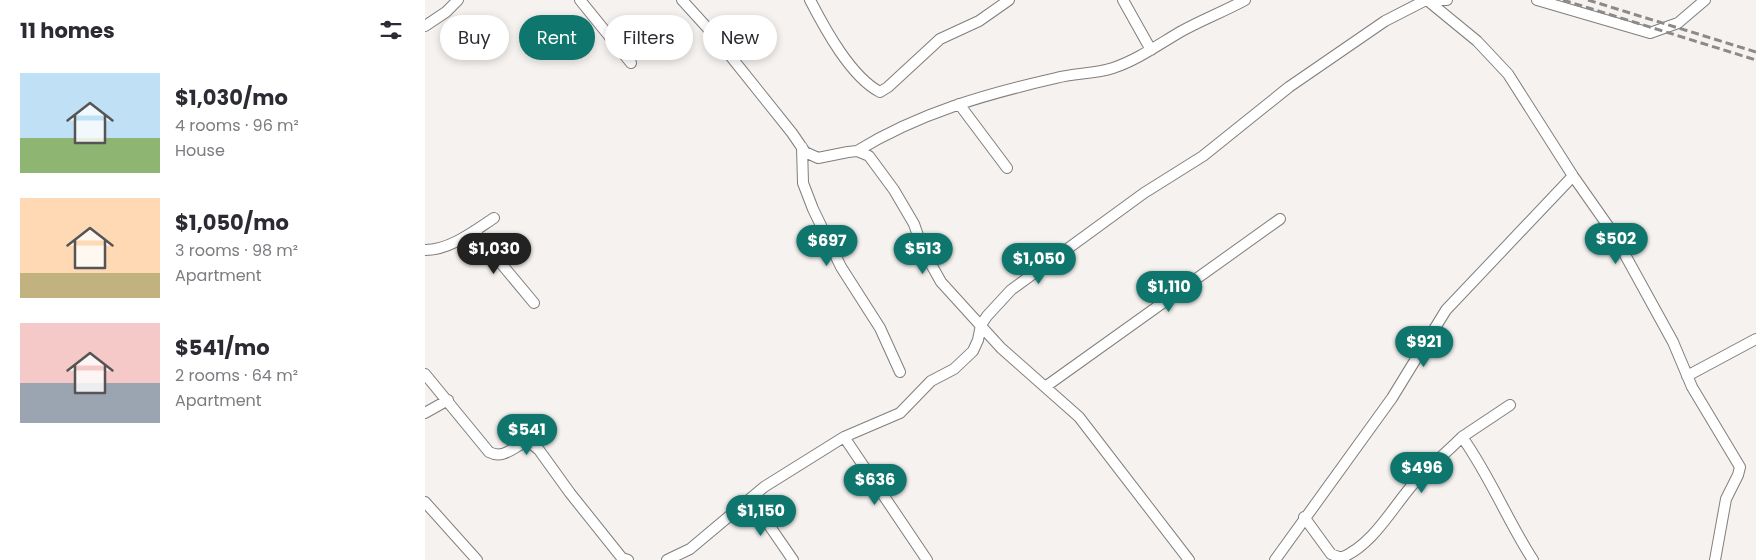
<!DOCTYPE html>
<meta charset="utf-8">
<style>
body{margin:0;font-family:Poppins,sans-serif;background:#f2f2f3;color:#2b2b33;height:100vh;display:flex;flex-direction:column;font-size:19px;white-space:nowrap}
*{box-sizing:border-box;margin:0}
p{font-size:16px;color:#7c7c81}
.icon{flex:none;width:28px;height:28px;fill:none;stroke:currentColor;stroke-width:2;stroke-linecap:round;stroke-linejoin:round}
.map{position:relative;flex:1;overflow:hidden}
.sheet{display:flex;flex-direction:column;background:#fff;width:425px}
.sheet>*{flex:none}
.banner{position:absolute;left:15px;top:15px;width:475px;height:45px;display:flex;gap:10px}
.price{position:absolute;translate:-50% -42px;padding:0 11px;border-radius:18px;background:#0f766e;color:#fff;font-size:16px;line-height:32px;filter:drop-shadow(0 1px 2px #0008)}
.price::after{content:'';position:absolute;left:50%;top:30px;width:15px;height:11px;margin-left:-8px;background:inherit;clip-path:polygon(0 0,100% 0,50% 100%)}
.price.active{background:#222;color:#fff}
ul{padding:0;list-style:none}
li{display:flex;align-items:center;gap:15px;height:125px;padding:0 20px}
li span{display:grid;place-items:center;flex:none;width:140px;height:100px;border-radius:0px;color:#555}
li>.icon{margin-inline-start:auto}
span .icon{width:60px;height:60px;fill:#fffc;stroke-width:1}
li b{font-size:21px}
h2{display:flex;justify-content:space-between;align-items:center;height:60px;padding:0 20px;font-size:21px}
.tag{padding:0 18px;border-radius:22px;background:#fff;box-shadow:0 2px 8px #0003;font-size:18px;line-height:45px}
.tag.active{background:#0f766e;color:#fff}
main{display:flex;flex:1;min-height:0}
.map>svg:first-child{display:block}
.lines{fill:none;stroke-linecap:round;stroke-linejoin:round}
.minor-casing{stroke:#817e7c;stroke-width:12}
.minor{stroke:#fff;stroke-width:10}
.rail{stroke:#8c8a88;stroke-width:3;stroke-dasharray:8 4;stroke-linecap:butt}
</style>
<main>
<section class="sheet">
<h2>11 homes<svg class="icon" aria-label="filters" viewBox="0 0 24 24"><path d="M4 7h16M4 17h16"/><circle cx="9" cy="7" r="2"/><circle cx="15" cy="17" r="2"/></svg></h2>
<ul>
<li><span style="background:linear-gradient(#bfe0f5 65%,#8fb573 0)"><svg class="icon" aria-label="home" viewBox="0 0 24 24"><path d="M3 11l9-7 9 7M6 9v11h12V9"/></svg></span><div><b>$1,030/mo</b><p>4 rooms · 96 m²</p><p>House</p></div></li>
<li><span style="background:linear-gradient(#ffd9b3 75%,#c2b280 0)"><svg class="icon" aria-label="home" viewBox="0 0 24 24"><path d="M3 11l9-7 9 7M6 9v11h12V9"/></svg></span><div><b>$1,050/mo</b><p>3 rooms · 98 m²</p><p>Apartment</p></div></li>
<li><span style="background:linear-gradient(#f6c9c9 60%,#9aa5b1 0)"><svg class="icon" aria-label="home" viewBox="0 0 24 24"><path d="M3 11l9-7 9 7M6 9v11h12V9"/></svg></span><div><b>$541/mo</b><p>2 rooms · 64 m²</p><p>Apartment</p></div></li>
</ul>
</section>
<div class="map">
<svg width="1331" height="560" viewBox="0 0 1331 560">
<rect width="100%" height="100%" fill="#f5f2ef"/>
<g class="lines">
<defs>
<path id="minor" d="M155,0L206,63
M257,0L287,33L367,133L380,152L393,158L423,152L432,151L444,156L469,190L489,224L498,250L516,282L576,348L654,417L764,560
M385,0C400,29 426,77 455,92L463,87L515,39L554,21L584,0
M698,0L726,50
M1002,0L1052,41L1083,74L1148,176L1188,233L1248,342L1267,387L1315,467L1313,475L1301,499L1290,560
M1010,0H1022
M1112,0L1225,33L1253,23L1280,0
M0,26L21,12L33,0
M534,104L582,168
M377,147L378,183L388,209L416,267L455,328L475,372
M432,151C494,113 561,94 631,78C650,73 669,74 688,68C712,60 733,45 755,32C776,20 798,12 820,0
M49,231L109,303
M0,250C25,250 49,231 69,218
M0,374L64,452C79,460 89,446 103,441L114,450L145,493L197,558L203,560
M1262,376L1331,339
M620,387L855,219
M0,413L23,400
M419,437L502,560
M1037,437L1085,405
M326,499L368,560
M0,502L52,560
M879,517L906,554L916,558C948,545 967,508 989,483C1004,467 1021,453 1037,437C1065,476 1082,520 1108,560
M242,560L265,549L339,487L419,437L475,413L506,381L529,369L548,351L553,340L556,325L562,316L586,290L719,193L778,156L864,87L960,21L1001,0
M850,560L967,398L1021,310L1148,176"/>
</defs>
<use href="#minor" class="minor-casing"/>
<use href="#minor" class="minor"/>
<path class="rail" d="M1138,0L1331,60
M1163,0L1331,52"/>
</g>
</svg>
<b class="price" style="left:1191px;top:265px">$502</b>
<b class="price" style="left:402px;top:267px">$697</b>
<b class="price active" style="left:69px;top:275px">$1,030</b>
<b class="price" style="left:498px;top:275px">$513</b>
<b class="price" style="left:614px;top:285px">$1,050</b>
<b class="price" style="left:744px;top:313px">$1,110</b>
<b class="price" style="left:999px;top:368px">$921</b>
<b class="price" style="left:102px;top:456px">$541</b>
<b class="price" style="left:997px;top:494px">$496</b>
<b class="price" style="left:450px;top:506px">$636</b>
<b class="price" style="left:336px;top:537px">$1,150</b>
<div class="banner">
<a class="tag">Buy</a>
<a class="tag active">Rent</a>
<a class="tag">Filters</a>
<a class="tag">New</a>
</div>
</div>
</main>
